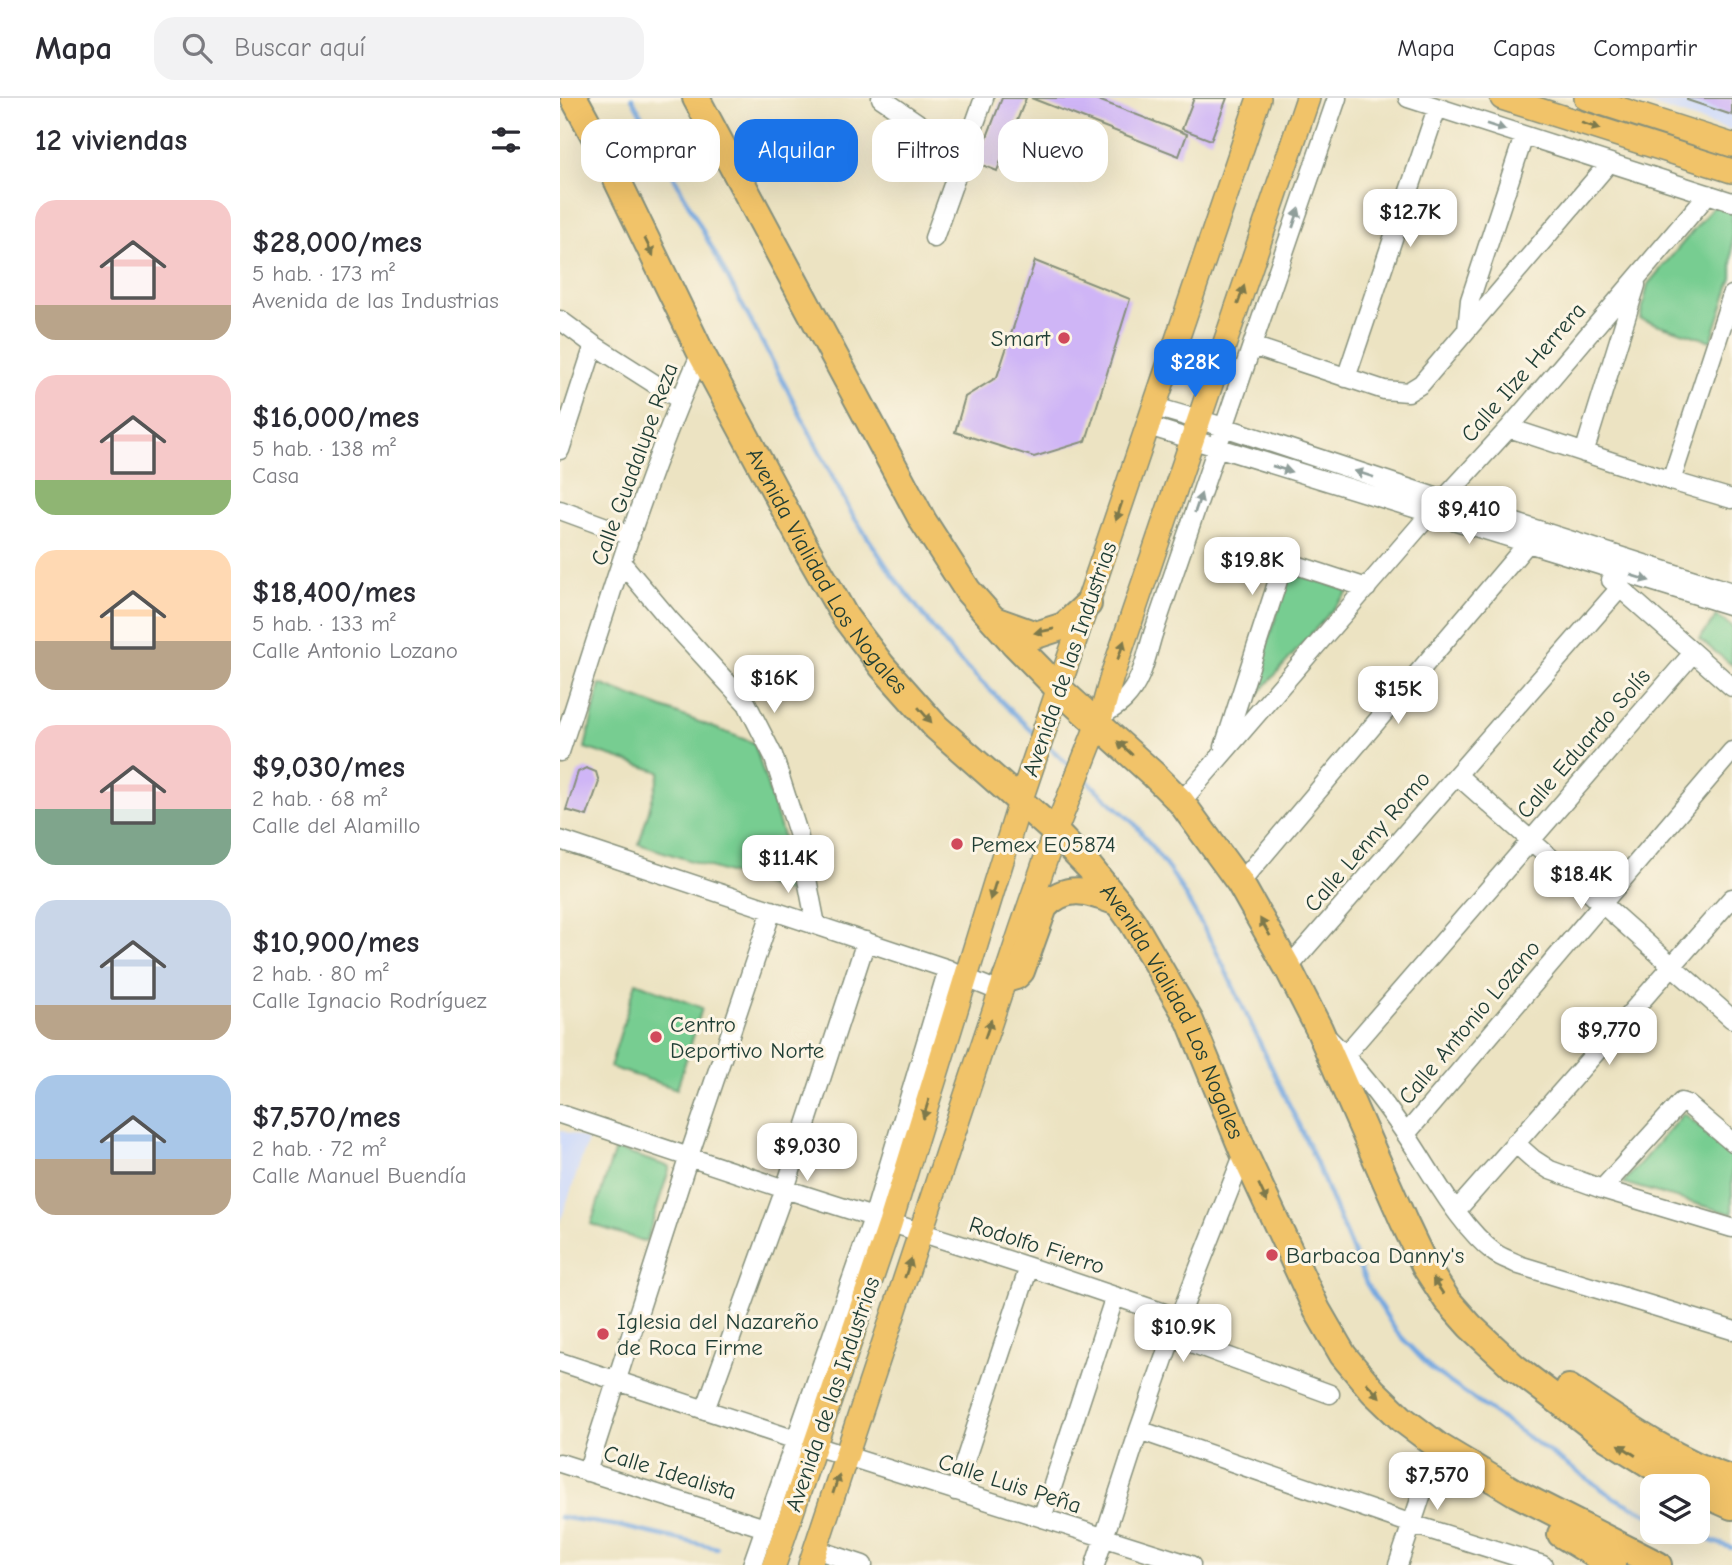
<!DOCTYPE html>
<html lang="es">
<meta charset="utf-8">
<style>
body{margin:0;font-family:"Comic Neue",sans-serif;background:#f2f2f3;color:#2b2b33;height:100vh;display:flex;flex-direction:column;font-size:26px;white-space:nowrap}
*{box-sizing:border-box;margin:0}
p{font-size:23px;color:#7c7c81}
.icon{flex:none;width:38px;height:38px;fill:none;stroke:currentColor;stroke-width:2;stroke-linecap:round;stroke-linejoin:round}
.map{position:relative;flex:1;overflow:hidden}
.sheet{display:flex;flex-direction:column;background:#fff;width:560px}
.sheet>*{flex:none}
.top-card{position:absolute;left:21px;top:21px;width:665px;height:63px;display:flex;gap:14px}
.fabs{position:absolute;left:1080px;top:1376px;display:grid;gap:14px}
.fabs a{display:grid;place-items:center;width:70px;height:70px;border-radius:14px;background:#fff;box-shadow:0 7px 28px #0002;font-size:35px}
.price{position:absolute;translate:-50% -60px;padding:0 16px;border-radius:14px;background:#fff;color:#222;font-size:23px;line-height:46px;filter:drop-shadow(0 2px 4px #0008)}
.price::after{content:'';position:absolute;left:50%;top:42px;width:21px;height:16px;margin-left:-10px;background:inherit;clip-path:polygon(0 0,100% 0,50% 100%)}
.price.selected{background:#1a73e8;color:#fff}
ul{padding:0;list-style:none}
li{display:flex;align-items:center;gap:21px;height:175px;padding:0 35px}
li span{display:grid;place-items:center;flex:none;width:196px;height:140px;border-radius:21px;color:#555}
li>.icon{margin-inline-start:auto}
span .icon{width:84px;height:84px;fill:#fffc;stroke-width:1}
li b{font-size:30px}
h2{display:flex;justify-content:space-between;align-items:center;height:84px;padding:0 35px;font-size:30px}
.tag{padding:0 24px;border-radius:21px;background:#fff;box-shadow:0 7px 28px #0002;font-size:24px;line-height:63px}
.tag.selected{background:#1a73e8;color:#fff}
header{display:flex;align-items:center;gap:42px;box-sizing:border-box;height:98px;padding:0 35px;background:#fff;border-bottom:2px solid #e1e1e2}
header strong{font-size:33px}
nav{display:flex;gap:38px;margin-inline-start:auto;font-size:24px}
.search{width:490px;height:63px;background:#f2f2f3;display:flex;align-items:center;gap:18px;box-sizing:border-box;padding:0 24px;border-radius:21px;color:#7c7c81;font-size:26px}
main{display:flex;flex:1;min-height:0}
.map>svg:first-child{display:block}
.built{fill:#cedafa}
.green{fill:#77cd91;stroke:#4b8562;stroke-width:2}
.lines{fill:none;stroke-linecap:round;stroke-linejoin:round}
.stream{stroke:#73a7e0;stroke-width:4.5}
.building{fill:#cfb5f6}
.minor-casing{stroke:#86907b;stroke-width:21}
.major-casing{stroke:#86907b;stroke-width:26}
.highway-casing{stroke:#86907b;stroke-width:30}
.minor{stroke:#fff;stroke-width:18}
.major{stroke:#f1c369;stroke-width:23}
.highway{stroke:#f1c369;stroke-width:26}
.oneway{fill:#7d794c}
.oneway2{fill:#8f9e9a}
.poi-dot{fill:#d1495b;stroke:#fcf5e5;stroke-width:2.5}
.labels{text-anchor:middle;stroke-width:6;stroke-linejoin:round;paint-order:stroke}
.poi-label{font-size:23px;fill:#1f3d34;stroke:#fcf5e5;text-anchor:start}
.street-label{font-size:23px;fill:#1f3d34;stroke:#fcf5e5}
</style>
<header>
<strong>Mapa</strong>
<div class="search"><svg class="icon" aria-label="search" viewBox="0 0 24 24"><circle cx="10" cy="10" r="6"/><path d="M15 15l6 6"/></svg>Buscar aquí</div>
<nav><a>Mapa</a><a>Capas</a><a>Compartir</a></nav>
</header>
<main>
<section class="sheet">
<h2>12 viviendas<svg class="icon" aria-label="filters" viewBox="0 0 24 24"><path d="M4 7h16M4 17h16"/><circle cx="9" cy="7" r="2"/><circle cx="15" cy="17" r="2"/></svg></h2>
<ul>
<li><span style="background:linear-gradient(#f6c9c9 75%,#b9a48a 0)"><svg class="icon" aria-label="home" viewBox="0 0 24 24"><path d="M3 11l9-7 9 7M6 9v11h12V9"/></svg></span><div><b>$28,000/mes</b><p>5 hab. · 173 m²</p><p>Avenida de las Industrias</p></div></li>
<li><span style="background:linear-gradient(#f6c9c9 75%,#8fb573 0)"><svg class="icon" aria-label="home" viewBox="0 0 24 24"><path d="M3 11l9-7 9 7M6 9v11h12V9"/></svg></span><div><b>$16,000/mes</b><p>5 hab. · 138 m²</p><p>Casa</p></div></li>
<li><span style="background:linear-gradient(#ffd9b3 65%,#b9a48a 0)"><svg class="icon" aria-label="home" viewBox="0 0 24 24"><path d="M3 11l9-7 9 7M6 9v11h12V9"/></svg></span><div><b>$18,400/mes</b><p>5 hab. · 133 m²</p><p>Calle Antonio Lozano</p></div></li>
<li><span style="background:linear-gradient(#f6c9c9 60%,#7fa58c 0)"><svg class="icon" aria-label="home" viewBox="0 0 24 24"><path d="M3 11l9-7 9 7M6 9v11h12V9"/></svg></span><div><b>$9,030/mes</b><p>2 hab. · 68 m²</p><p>Calle del Alamillo</p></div></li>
<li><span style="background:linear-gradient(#c9d6e8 75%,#b9a48a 0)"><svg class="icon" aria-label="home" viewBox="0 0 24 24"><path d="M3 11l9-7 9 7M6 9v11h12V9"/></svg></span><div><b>$10,900/mes</b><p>2 hab. · 80 m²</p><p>Calle Ignacio Rodríguez</p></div></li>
<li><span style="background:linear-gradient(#a9c7e8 60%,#b9a48a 0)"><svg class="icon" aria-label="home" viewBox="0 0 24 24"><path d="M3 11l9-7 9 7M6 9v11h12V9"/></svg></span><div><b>$7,570/mes</b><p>2 hab. · 72 m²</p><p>Calle Manuel Buendía</p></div></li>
</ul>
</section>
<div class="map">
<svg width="1172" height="1467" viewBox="0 0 1172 1467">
<rect width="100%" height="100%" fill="#fcf5e5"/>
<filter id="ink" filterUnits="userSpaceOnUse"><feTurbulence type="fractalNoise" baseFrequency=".0143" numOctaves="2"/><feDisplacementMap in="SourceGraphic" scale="14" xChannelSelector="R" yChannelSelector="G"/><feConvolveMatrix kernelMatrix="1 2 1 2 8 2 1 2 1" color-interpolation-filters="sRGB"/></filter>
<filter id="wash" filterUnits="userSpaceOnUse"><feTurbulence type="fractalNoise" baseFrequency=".00686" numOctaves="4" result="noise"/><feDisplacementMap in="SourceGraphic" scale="28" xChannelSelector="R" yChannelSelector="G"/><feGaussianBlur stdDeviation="1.57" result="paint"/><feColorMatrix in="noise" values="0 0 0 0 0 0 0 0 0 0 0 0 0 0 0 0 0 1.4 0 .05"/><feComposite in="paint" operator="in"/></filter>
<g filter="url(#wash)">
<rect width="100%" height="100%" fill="#ece3c2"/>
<path class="built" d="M1070,0H1172V33Z
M0,1032L28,1042L0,1125Z"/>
<path class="green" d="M1160,106L1172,109V180L1151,243L1080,221L1088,186L1153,109Z
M731,474L789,493L685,611Z
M1157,518L1172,529V567L1139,541Z
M40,586L194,645L242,799L79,746L100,674L25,650Z
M76,884L142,910L117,991L50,969Z
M1124,1015L1172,1057V1116L1063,1085Z
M55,1051L110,1069L86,1144L31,1126Z"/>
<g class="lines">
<path class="stream" d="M72,0L226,289L292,416L334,479L394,557L476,637
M487,647L512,670
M524,680L575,726L615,780L654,848L753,1057L806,1185L836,1233L871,1271L1053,1399L1092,1418
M0,1419L59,1428L157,1450
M1123,1433L1172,1450"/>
</g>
<g id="blocks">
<path class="building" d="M442,0H466L437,73L417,65Z
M471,0H533L627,36L619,58Z
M634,0H667L651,42L622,31Z
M1127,0H1172V17L1127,2Z
M475,163L570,201L526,343L474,359L395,334L405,299L437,279Z
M26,670L36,674L39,684L27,718L6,712L18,674Z"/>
</g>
</g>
<g filter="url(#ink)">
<use href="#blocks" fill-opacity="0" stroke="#86907b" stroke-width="2"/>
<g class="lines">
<defs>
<path id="minor" d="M321,0L365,30L407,49
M848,0L1172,104
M374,140L424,0
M0,222L34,247L120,302
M907,232L910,202L964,38
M692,248L824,292L848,294L861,286L1049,65
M786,280L877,10
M595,309L664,329L884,402L1172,494
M588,328L1172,508
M949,330L1111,383L1172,401
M0,352L34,247
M1024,355L1076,187
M1111,383L1172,197
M0,412L71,438
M62,465L109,521L187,606L213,657L238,735L256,827
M1051,482L1172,589
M541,618C549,613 558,608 564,602C582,584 586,559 593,536L777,0
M664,649L721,473L725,465H730L807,490
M0,654C44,520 83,383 141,255
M897,677L1172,921
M621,704L870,416L949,330L1148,96
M0,742L388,871L406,880L441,894
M680,785L967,446
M728,870L1060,490
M769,941C798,970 824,1004 847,1038C872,1075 900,1129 935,1155C942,1160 952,1163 959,1167L1172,1232
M785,957L1133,555
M0,1016L225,1091L469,1169L619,1220
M846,1036L1172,653
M955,1045L973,1061L990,1072L1042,1091L1172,1130
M1042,1091L1121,1004L1127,1006L1172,1044
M896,1113L1172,800
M612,1238L770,1296
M0,1264L236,1342L631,1467
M145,1312L225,1091L306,843
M579,1332L852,1426L983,1467
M0,1365L205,1430
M27,1374L129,1058L212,812
M395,1393L469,1169
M482,1420L555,1198
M255,1451L303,1467
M192,1467L313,1120L388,871
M535,1467L579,1332L612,1238L684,1055
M838,1467L878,1348"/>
<path id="major" d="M942,0L1172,73
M1026,0L1172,47
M214,1467L330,1126L460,704L699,0
M250,1467L461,832L495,734L541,618L552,578L748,0"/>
<g id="highway">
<path id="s1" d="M14,0L47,61L141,255L244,447L285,519L322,568L376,629L495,734L530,770L558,804L573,825L630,923L684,1055L757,1212L783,1257L813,1293L842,1321L878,1348L956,1395L1098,1467"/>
<path d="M136,0L363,423L408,493L455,546L499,591L594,677L621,704L680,785L728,870L759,931L844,1124L865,1168L887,1202L910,1228L953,1268L991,1297L1046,1339L1125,1388"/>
<path d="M437,523L476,537L504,528L528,506"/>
<path d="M446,881L456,878L461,873L484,809C507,784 530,794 557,804"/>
<path d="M1009,1290C1061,1325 1113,1362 1172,1382"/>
<path d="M1138,1393L1172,1408"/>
<path d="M1001,1436L1052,1467"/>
</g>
</defs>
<use href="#minor" class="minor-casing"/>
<use href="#major" class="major-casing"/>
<use href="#highway" class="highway-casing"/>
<use href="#minor" class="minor"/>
<use href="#major" class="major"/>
<use href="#highway" class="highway"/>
</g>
<defs><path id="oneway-solid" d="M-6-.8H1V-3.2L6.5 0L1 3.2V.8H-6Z" transform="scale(1.75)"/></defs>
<g class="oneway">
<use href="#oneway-solid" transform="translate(1031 28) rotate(18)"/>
<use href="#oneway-solid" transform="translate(89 149) rotate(64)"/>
<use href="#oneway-solid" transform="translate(681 197) rotate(-71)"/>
<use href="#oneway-solid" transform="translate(559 413) rotate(108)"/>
<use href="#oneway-solid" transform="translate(484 533) rotate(168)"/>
<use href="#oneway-solid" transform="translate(561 552) rotate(-71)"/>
<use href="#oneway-solid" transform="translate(365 617) rotate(49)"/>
<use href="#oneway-solid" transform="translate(565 650) rotate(-137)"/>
<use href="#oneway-solid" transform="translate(433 793) rotate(107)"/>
<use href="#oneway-solid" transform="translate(705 829) rotate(-120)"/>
<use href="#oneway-solid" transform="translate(428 931) rotate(-71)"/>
<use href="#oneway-solid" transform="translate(366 1011) rotate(107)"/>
<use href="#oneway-solid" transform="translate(703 1095) rotate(65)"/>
<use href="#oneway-solid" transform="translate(348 1170) rotate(-71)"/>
<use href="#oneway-solid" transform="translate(878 1188) rotate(-123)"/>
<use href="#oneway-solid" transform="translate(813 1292) rotate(47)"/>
<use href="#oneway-solid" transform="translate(1067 1352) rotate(-147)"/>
<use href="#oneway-solid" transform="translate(276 1386) rotate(-72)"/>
</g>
<g class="oneway2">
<use href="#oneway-solid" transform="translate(936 29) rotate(18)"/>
<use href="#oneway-solid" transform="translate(736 120) rotate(-71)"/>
<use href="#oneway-solid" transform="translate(722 371) rotate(17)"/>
<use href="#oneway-solid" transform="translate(804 376) rotate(-162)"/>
<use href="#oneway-solid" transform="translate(638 405) rotate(-71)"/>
<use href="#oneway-solid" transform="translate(1080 480) rotate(17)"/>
</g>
</g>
<g class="poi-dot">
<circle cx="504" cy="240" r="7"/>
<circle cx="397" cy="746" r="7"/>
<circle cx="96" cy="939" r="7"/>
<circle cx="712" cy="1157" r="7"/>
<circle cx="43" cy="1236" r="7"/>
</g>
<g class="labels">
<g class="poi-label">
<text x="490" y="248" text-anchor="end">Smart</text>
<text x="411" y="754">Pemex E05874</text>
<text x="110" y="934">Centro<tspan x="110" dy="26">Deportivo Norte</tspan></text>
<text x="726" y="1165">Barbacoa Danny's</text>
<text x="57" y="1231">Iglesia del Nazareño<tspan x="57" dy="26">de Roca Firme</tspan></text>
</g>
<g class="street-label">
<text transform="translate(963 274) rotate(-49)" y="8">Calle Ilze Herrera</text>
<text transform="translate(74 366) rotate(-70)" y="8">Calle Guadalupe Reza</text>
<text dy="8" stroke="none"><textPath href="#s1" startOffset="537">Avenida Vialidad Los Nogales</textPath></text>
<text transform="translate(509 561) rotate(-71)" y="8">Avenida de las Industrias</text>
<text transform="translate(1023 645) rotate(-49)" y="8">Calle Eduardo Solís</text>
<text transform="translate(807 743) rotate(-49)" y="8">Calle Lenny Romo</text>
<text dy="8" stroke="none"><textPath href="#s1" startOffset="1104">Avenida Vialidad Los Nogales</textPath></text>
<text transform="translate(909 924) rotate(-50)" y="8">Calle Antonio Lozano</text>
<text transform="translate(477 1147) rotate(18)" y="8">Rodolfo Fierro</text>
<text transform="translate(272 1296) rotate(-71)" y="8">Avenida de las Industrias</text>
<text transform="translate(110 1374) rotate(17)" y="8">Calle Idealista</text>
<text transform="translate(450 1385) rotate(18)" y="8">Calle Luis Peña</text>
</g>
</g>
</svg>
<div class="fabs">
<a><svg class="icon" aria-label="layers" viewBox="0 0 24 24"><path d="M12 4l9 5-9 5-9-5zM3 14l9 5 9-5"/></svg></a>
</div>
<b class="price" style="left:850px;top:151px">$12.7K</b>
<b class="price selected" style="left:635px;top:301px">$28K</b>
<b class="price" style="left:909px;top:448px">$9,410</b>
<b class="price" style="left:692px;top:499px">$19.8K</b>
<b class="price" style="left:214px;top:617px">$16K</b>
<b class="price" style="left:838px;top:628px">$15K</b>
<b class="price" style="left:228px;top:797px">$11.4K</b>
<b class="price" style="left:1021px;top:813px">$18.4K</b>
<b class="price" style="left:1049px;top:969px">$9,770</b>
<b class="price" style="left:247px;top:1085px">$9,030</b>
<b class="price" style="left:623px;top:1266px">$10.9K</b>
<b class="price" style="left:877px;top:1414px">$7,570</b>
<div class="top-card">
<a class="tag">Comprar</a>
<a class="tag selected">Alquilar</a>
<a class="tag">Filtros</a>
<a class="tag">Nuevo</a>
</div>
</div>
</main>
